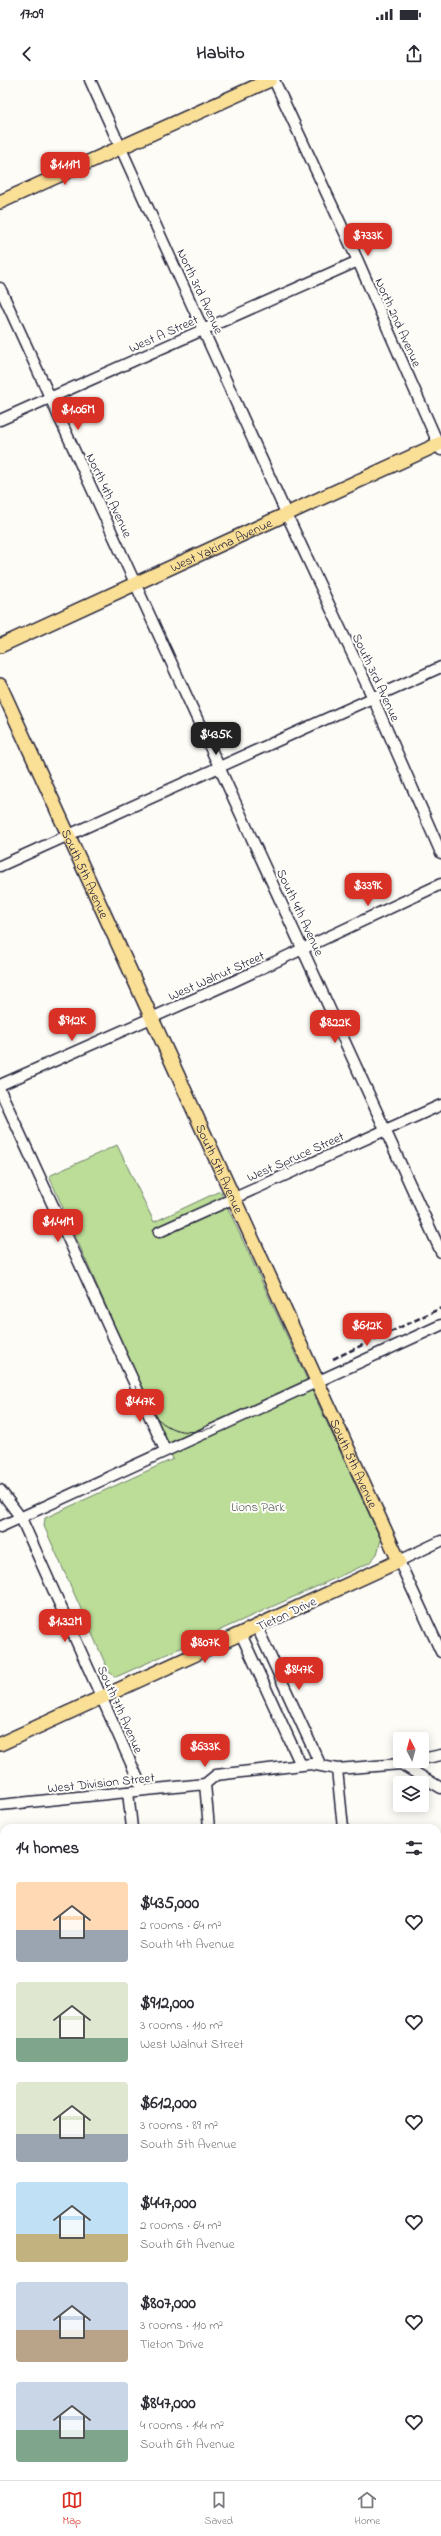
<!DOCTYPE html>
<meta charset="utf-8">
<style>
body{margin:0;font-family:"Indie Flower",sans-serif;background:#f7f7f7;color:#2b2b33;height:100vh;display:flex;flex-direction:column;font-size:15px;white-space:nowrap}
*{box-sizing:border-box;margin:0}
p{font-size:13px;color:#7c7c81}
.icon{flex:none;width:22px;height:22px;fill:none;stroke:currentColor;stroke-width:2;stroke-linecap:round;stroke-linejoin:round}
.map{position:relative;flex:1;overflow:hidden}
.panel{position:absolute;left:0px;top:1744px;width:441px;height:656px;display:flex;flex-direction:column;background:#fff;border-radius:12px 12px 0 0;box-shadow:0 2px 10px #0003}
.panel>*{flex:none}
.needle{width:26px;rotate:354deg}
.buttons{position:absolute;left:393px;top:1652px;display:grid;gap:8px}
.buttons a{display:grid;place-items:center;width:36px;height:36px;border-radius:4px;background:#fff;box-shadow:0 2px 10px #0003;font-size:20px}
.price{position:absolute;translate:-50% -34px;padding:0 9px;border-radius:8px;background:#d93025;color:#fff;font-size:13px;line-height:26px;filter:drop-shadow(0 1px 2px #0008)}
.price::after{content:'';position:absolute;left:50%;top:24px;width:12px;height:9px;margin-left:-6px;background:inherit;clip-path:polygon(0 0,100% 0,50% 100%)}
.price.active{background:#222;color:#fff}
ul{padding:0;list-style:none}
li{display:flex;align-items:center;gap:12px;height:100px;padding:0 16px}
li span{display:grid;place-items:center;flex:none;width:112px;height:80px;border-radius:4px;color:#555}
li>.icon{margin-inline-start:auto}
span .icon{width:48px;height:48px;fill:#fffc;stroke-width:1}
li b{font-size:17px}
h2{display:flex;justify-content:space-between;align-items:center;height:48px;padding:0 16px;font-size:17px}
.status{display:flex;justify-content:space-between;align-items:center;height:28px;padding:0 20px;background:#fff;direction:ltr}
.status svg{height:11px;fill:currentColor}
header{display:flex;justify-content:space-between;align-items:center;height:52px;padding:0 16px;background:#fff;font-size:18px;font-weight:700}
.tab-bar{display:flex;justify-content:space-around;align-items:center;height:56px;border-top:1px solid #e1e1e2;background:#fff;font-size:11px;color:#7c7c81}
.tab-bar a{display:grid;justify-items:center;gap:2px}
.tab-bar .active{color:#d93025}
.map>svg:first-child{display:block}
.green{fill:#bbdd97;stroke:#6e8069}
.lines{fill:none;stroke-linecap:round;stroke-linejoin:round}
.minor-casing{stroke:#22223b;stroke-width:13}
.major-casing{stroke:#22223b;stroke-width:16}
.minor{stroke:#fdfcf7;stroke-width:10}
.major{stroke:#fadf96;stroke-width:13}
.tram{stroke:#22223b;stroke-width:1}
.rail{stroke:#22223b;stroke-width:2.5;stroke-dasharray:6 3;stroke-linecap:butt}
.labels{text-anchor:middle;stroke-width:4;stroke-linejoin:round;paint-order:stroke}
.street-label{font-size:13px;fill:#22223b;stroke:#fdfcf7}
.park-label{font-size:13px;fill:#505a57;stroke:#fdfcf7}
</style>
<div class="status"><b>17:09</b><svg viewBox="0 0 49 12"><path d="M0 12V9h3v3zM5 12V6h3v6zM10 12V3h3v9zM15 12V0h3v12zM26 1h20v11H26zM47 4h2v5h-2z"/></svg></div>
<header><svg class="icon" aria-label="back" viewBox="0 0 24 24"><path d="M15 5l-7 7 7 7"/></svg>Habito<svg class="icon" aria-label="share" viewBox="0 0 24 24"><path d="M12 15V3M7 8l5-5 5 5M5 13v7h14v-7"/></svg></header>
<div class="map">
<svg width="441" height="2400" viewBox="0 0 441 2400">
<rect width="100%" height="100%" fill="#fdfcf7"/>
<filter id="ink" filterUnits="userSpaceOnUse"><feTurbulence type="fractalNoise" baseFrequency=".025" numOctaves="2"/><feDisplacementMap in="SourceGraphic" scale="8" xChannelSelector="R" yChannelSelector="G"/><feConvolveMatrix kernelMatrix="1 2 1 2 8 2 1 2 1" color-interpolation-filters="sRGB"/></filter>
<g filter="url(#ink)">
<path class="green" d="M117,1065L154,1142L220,1111L381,1460L377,1474L369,1483L116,1597L109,1592L44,1446L45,1438L173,1379L49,1096Z
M4,2267V2390L0,2355V2268Z"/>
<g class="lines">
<defs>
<path id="minor" d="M90,0L286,433L373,618L441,773
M274,0L358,181L441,370
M0,208L441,1172
M0,340L358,181
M0,786L441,587
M0,1005L228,904L441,804
M0,1010L165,1370
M159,1152L441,1025
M0,1410L21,1438L143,1710
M0,1447L441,1245
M441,1461L399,1481L441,1572
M257,1547L320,1684
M241,1554L301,1685
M422,1679L441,1675
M401,1684L441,1708
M337,1689L343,1748
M205,1704L209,1748
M128,1712L132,1748
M0,1725L205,1704L216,1695L311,1684L337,1689L401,1684L415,1681
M437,1878H441
M0,1918L4,1917
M0,1994L4,2032
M437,2091L441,2090
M0,2134H4
M437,2283H441
M277,2396V2400
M411,2396V2400"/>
<g id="major">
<path d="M0,122L270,0"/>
<path id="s1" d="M0,566L441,363"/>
<path id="s2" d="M0,605L399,1481L0,1664"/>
</g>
</defs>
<use href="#minor" class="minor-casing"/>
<use href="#major" class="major-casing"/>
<use href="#minor" class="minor"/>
<use href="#major" class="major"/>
<path class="tram" d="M135,1306C154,1343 174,1362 217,1346"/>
<path class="rail" d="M333,1279L441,1228"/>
</g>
</g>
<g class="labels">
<g class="street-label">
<text transform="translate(201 211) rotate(65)" y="5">North 3rd Avenue</text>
<text transform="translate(399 242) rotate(66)" y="5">North 2nd Avenue</text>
<text transform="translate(163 253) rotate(-24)" y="5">West A Street</text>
<text transform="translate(110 415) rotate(65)" y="5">North 4th Avenue</text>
<text dy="5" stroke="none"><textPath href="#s1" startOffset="243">West Yakima Avenue</textPath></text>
<text transform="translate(377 597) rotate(65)" y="5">South 3rd Avenue</text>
<text dy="5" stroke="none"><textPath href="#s2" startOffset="207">South 5th Avenue</textPath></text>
<text transform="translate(301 832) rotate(65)" y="5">South 4th Avenue</text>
<text transform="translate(216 895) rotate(-24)" y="5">West Walnut Street</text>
<text transform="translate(295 1076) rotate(-24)" y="5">West Spruce Street</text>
<text dy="5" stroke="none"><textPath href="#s2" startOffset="531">South 5th Avenue</textPath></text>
<text dy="5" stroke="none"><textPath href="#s2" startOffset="855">South 5th Avenue</textPath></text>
<text transform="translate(286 1533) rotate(-25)" y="5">Tieton Drive</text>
<text transform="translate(121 1629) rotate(66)" y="5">South 7th Avenue</text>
<text transform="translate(101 1702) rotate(-6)" y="5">West Division Street</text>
</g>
<g class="park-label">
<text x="258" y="1431">Lions Park</text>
</g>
</g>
</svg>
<div class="buttons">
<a><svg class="needle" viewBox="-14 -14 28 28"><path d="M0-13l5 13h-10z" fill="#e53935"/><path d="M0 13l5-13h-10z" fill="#7c7c81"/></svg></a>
<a><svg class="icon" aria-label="layers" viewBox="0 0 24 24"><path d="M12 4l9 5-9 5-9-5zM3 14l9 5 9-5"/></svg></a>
</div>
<b class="price" style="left:65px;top:106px">$1.11M</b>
<b class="price" style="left:368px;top:177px">$733K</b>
<b class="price" style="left:78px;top:351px">$1.06M</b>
<b class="price active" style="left:216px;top:676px">$435K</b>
<b class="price" style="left:368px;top:827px">$339K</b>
<b class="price" style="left:72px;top:962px">$912K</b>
<b class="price" style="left:335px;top:964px">$822K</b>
<b class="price" style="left:58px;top:1163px">$1.41M</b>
<b class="price" style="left:367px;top:1267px">$612K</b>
<b class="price" style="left:140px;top:1343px">$447K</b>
<b class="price" style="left:65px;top:1563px">$1.32M</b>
<b class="price" style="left:205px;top:1584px">$807K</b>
<b class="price" style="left:299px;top:1611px">$847K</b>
<b class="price" style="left:205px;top:1688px">$633K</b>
<section class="panel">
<h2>14 homes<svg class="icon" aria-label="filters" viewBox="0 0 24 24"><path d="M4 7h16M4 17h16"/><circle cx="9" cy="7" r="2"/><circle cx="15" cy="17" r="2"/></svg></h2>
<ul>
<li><span style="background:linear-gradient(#ffd9b3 60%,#9aa5b1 0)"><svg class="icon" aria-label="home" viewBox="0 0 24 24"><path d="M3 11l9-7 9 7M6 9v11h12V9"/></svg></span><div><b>$435,000</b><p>2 rooms · 64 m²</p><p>South 4th Avenue</p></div><svg class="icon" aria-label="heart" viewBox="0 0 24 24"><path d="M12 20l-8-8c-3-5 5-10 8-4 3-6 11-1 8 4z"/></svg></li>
<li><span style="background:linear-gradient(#dfe7d0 70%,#7fa58c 0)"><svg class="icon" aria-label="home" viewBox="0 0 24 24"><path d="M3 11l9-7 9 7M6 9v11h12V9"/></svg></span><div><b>$912,000</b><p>3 rooms · 110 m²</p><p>West Walnut Street</p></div><svg class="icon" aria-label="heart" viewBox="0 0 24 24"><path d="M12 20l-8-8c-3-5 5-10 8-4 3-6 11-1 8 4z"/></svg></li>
<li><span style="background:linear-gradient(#dfe7d0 65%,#9aa5b1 0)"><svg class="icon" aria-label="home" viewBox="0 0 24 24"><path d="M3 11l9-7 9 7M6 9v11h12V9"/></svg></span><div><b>$612,000</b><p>3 rooms · 89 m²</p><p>South 5th Avenue</p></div><svg class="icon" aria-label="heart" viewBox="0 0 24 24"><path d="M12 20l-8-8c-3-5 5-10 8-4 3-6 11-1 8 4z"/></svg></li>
<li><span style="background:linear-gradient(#bfe0f5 65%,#c2b280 0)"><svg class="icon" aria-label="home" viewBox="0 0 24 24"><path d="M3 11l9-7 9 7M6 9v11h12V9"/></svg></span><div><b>$447,000</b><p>2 rooms · 64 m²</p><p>South 6th Avenue</p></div><svg class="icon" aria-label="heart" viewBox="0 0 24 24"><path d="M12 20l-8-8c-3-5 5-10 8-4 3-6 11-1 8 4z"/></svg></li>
<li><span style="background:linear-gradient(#c9d6e8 60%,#b9a48a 0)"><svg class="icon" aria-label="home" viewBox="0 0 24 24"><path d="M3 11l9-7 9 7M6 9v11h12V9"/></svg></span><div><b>$807,000</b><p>3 rooms · 110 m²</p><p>Tieton Drive</p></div><svg class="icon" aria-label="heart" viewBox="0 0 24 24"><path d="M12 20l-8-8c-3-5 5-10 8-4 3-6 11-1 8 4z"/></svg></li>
<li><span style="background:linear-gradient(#c9d6e8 60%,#7fa58c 0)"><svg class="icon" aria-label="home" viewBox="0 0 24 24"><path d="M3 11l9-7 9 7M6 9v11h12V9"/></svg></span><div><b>$847,000</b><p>4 rooms · 144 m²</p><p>South 6th Avenue</p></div><svg class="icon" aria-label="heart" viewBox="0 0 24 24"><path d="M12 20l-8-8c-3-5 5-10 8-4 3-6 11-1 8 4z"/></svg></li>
</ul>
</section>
</div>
<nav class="tab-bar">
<a class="active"><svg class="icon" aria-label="map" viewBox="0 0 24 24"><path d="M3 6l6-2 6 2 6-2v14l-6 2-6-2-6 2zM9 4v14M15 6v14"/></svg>Map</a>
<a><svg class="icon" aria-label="saved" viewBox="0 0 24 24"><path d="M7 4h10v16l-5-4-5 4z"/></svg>Saved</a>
<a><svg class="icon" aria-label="home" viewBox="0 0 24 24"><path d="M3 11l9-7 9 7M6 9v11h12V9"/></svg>Home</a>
</nav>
